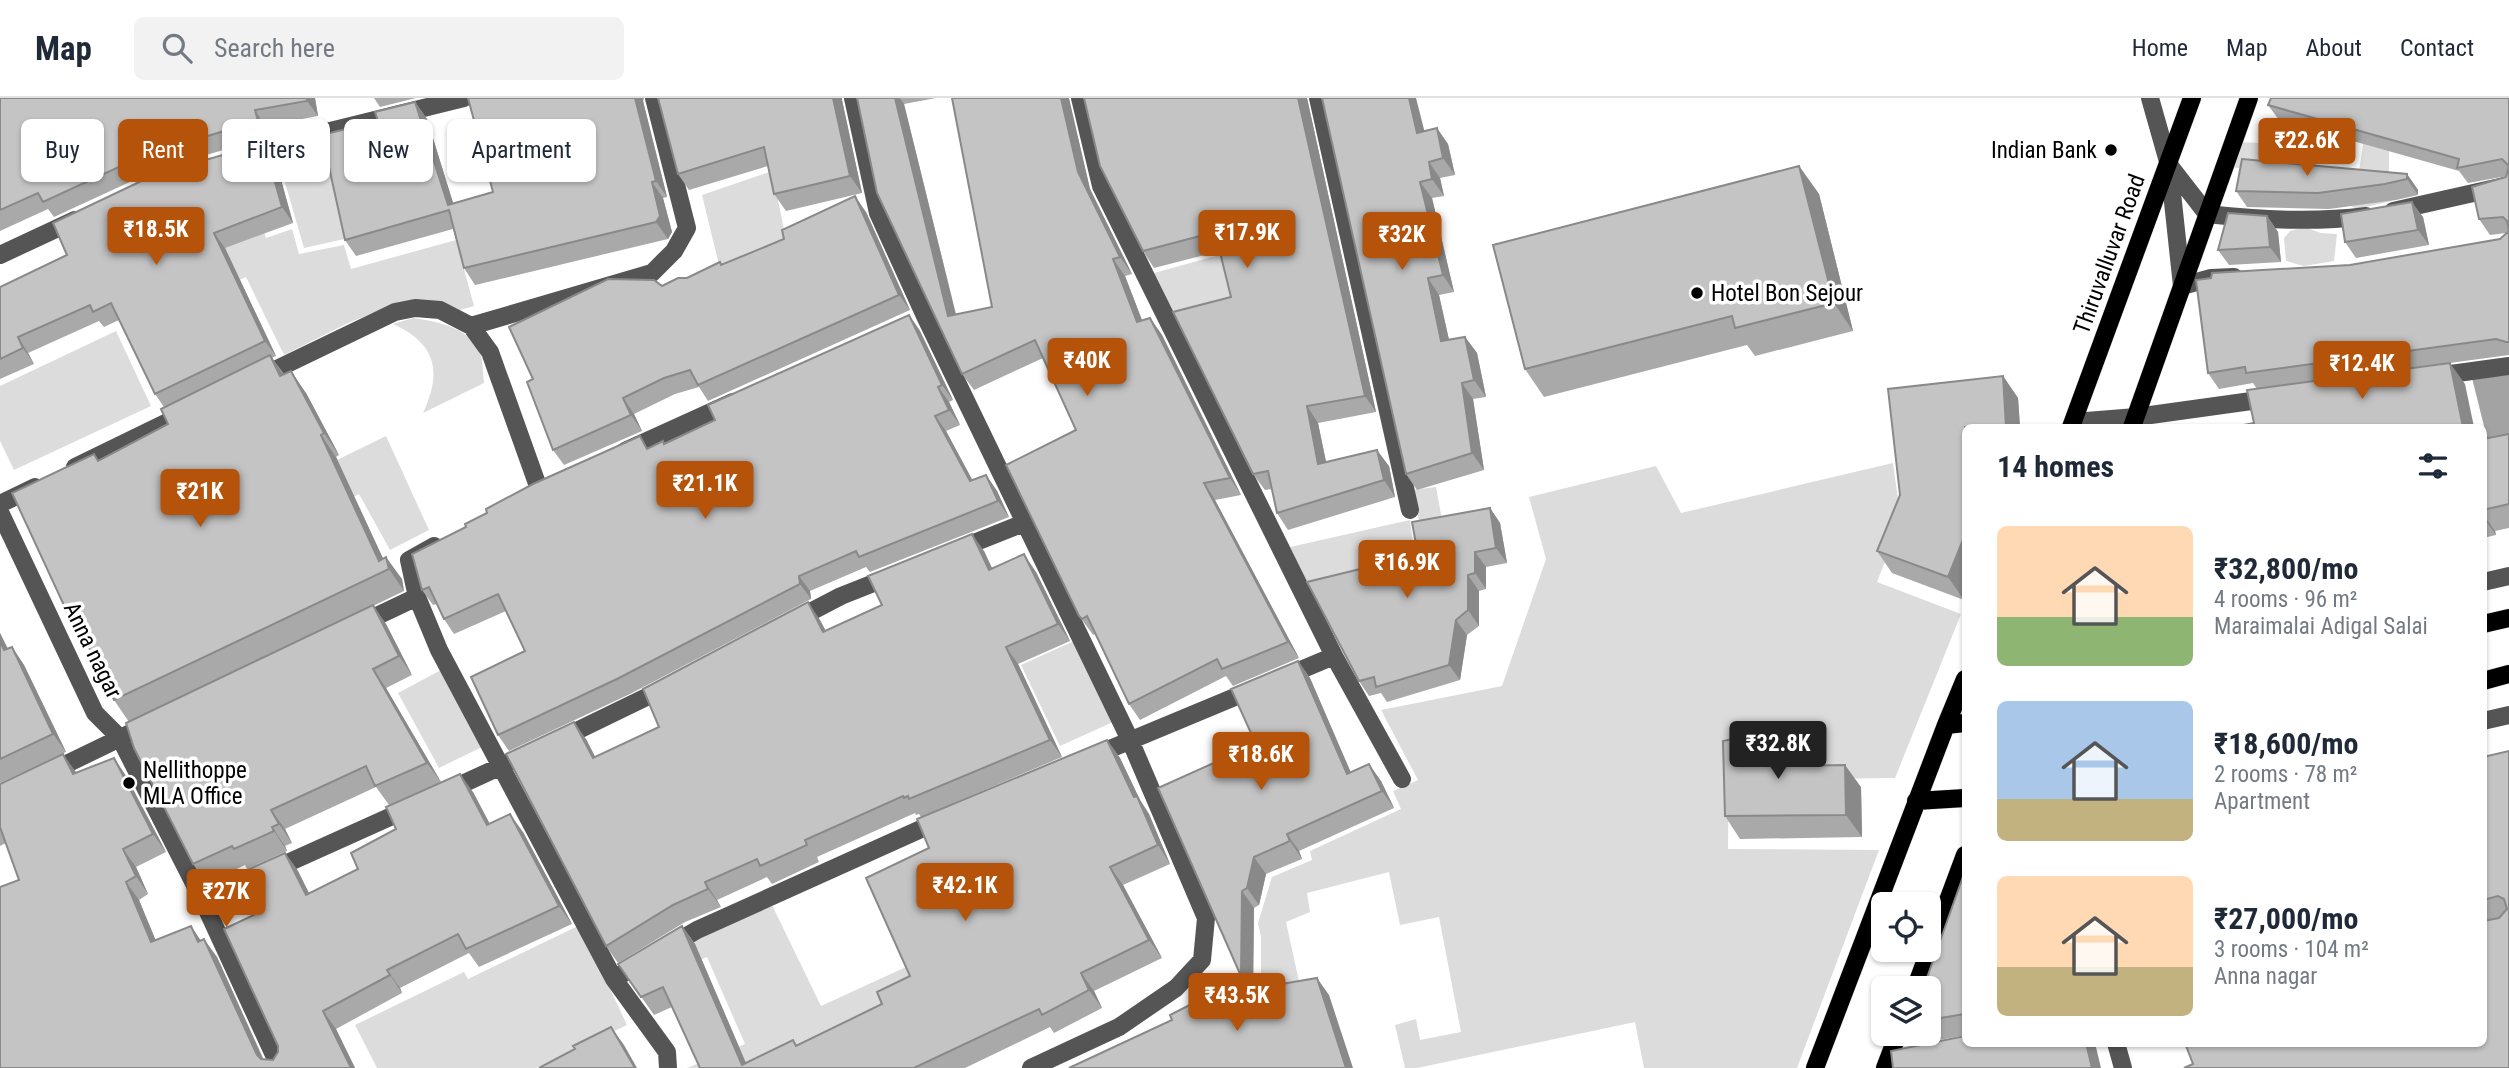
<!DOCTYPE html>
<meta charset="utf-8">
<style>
body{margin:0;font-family:"Roboto Condensed",sans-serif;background:#f2f2f3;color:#1f2937;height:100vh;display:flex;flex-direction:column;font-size:26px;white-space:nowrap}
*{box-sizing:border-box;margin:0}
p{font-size:23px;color:#747a83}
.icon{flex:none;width:38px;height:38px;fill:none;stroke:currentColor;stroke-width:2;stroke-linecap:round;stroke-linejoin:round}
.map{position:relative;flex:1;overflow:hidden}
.details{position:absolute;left:1962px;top:326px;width:525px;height:623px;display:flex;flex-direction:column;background:#fff;border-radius:10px;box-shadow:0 2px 5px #0004}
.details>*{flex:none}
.hud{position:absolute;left:21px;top:21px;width:665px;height:63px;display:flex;gap:14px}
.buttons{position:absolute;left:1871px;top:794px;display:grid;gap:14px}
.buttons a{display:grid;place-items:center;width:70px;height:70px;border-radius:10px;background:#fff;box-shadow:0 2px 5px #0004;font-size:35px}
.price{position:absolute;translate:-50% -60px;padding:0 16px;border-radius:7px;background:#b45309;color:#fff;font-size:23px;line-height:46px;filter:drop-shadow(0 2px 4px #0008)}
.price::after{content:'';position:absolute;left:50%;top:42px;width:21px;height:16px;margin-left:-10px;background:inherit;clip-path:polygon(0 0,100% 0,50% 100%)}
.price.selected{background:#222;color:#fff}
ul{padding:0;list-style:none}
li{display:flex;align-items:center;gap:21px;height:175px;padding:0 35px}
li span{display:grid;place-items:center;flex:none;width:196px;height:140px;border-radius:10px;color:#555}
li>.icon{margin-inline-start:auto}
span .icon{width:84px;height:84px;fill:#fffc;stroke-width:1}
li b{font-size:30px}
h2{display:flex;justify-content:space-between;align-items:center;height:84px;padding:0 35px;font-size:30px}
.chip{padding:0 24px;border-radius:10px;background:#fff;box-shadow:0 2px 5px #0004;font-size:24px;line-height:63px}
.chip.selected{background:#b45309;color:#fff}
header{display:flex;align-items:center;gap:42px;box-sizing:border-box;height:98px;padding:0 35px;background:#fff;border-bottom:2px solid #e0e1e3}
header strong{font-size:33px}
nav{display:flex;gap:38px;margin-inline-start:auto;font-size:24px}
.search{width:490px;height:63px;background:#f2f2f3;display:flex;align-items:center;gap:18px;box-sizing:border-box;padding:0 24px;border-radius:10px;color:#747a83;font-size:26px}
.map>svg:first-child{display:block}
.green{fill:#dcdcdc}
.water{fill:#a3a3a3}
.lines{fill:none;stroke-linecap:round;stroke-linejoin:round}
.major-casing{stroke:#dbdbdb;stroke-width:19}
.minor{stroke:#555;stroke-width:18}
.major{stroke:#000;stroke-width:18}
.wall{fill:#a9a9a9}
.shaded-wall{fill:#898989}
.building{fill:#c4c4c4;stroke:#898989;stroke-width:2}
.poi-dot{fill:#000;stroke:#fff;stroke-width:2.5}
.labels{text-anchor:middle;stroke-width:7;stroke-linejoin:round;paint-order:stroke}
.poi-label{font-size:23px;fill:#000;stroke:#fff;text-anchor:start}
.street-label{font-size:23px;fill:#000;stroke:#fff}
</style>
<header>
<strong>Map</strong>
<div class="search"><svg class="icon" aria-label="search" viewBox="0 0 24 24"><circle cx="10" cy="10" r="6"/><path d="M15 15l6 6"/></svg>Search here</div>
<nav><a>Home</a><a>Map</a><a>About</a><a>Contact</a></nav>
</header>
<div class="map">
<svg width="2509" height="970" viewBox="0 0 2509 970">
<rect width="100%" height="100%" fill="#fff"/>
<path class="green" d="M2270,24L2346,44L2352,47L2349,52H2307L2306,76L2228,69L2240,44L2260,45Z
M2364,40L2389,52V90L2392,103L2357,111L2347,106L2356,94Z
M327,44L349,140L304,150L277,57Z
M772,73L787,146L720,171L702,97Z
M262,128L266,140L292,131L299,156L344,147L351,171L456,142L474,208L456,213L387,209L346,226L284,257L246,179L190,205L188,167Z
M2304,129L2321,135L2337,136L2334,163L2304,168L2286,163L2284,140L2290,133Z
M1223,156L1237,213L1180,227L1154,175Z
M413,220C439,224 471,229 481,258C483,266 483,277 484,285L423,315C442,274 437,246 393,226Z
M116,233L151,308L14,372L0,343V288Z
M386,338L429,432L390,452L359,396L312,420L296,382Z
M1893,365L1901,423L1877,484L1961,516L1895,680L1815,681L1803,643L1729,658L1728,751L1879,752L1797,970H1644L1635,924L1417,970H1405L1395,927L1416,921L1420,942L1461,934L1439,819L1400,827L1389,774L1307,795L1310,814L1286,824L1302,897L1261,901V839L1258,825L1272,779L1312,762L1310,753L1401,711L1393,693L1418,682L1381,612L1502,588L1546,461L1529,399L1656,368L1681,415Z
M1436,389L1444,433L1422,436L1412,392Z
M1410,422L1416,468L1312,494L1290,449Z
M1074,543L1113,624L1060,648L1021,567Z
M441,572L482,649L439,670L398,595Z
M771,805L821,908L906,869L918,894L772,970H687L745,946L707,859L674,874L667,859L698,839Z
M580,827L627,927L536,970H377L355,927L464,874L468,881Z"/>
<path class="water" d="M2509,273V352L2491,356L2472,280Z"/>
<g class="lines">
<defs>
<path id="major" d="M2071,329L2192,0
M2132,329L2249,0
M2483,526L2509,520
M2483,583L2509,576
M1946,627L1965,581
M1916,703L1965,700
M1915,891L1965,757
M1815,970L1946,627L1965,625
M1885,970L1898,936"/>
</defs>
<use href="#major" class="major-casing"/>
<path class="minor" d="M853,0L878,115L925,218L1130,642L1206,820L1202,862L1176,890L1119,929L1031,970
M1080,0L1101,88L1334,558L1402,681
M1318,0L1410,412
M2150,0L2169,67L2207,116C2260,122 2313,125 2366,118
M244,57L314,37L464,0
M2169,67L2182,188L2211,180L2234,179
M2393,113L2509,87
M0,157L75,122
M471,228L652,175L674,153L687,130L654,0
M2436,278L2509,268
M258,280L395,214L415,210L440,212L471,228L490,254L539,391
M2074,324L2136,319L2273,300
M625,353L733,304
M75,369L188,314
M0,406L35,389
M0,414L95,615L120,640L203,803L280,970
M956,452L1024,425
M2483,484L2509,478
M417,499L439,552L614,881L667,954L668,970
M793,523L841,498L894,477
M358,527L417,499L409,462L434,448
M1284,579L1334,558
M2483,623L2509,617
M558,642L665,590
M1093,658L1254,591
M48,675L149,626
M447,693L530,655
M203,803L412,709
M668,849L697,832L941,722
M614,881L644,863
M2116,945L2123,970"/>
<use href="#major" class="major"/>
</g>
<path class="wall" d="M0,0H315L318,18L265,28L268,39L158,71L54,119L48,111L0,133Z
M374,0H416L380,9Z
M857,0H936L904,6L956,216L992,209L1069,3L1090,91L1132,176L1125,178L1142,223L1150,220L1162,237L1241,397L1215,402L1299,560L1233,588L1226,578L1140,622L1129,606L1095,536L1093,537L1091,534L1079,518L1076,332L1043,260L974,292L962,276Z
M1084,0H1307L1376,314L1318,325L1326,364L1389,368L1395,399L1288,432L1277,415L1272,391L1265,392L1253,376L1231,199L1220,153L1154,170L1143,153Z
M1322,0L1424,33L1448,46L1455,77L1440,80L1444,98L1432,100L1454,194L1439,197L1449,242L1465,239L1477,255L1486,299L1473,301L1484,372L1417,392L1406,376Z
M2509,0V257L2257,291L2253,285L2219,291L2208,275L2350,167L2500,141L2506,135L2490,137L2479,121L2507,78L2468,85L2459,73L2279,22L2268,7Z
M842,2L862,95L786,113L774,96L768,68L689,92L678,76Z
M643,3L667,99L663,100L672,134L668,141L475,187L464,170L453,131L356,158L345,142L378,23L415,4L427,21L453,105L493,94Z
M275,60L293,125L225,150L276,258L272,260L284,276L306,295L339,357L336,359L383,461L402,481L404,493L373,508L386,526L412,577L386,590L441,684L389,707L376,689L285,731L292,745L285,748L287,753L247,771L245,767L207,785L193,766L129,624L114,602L82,535L67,514L99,363L168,326L164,309L155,296L119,222L104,229L99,223L28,255L34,266L0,281V189Z
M1799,68L1819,96L1853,233L1755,258L1747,247L1544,299L1525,271Z
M2407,76L2418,92V97L2396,102L2329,111L2247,109L2236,93Z
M866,114L910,212L708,303L699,289L675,296L634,316L642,333L564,367L553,352L533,281L662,188L687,180Z
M2267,118L2278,134L2281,164L2229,167L2218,152Z
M2423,119L2429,147L2356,160L2345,144Z
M909,217L920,233L953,302L949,304L960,327L946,333L972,382L986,377L997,393L1009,419L870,474L866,469L810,493L811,501L630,596L509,653L498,637L525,553L506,513L454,536L444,521L437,506L433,507L422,492L649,350L665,346L715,322Z
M2003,278L2018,300L2020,329H1965V498L1964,502L1892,475L1877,453L1900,397L1888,291Z
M2509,336V430L2495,433L2496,437L2483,440V341Z
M1490,410L1500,425L1507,465L1486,469V491L1479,493V528L1467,537L1460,582L1387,604L1381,595L1369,598L1359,583L1418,457Z
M984,453L992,471L1036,474L1070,543L1018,566L1062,659L921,719L919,716L916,717L915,715L817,759L819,764L772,786L767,779L717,802L721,809L685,824L618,865L606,848L586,641L595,659L659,629L820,522L826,533L882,507Z
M0,535L8,551L12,549L24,567L66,654L0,685Z
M1298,563L1310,580L1350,674L1381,683L1394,710L1299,753L1302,761L1266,776L1259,807L1254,810L1253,891L1329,897L1172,922L1241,881L1249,892L1251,891L1158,690L1256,646Z
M1107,642L1120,660L1140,702L1149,716L1170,766L1123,787L1162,860L1094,893L1102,910L1054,935L1050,929L965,970H700L672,909L654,917L618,866L682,828L695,846L746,965L797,947L882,906L910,878L929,750Z
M1795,653L1800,668L1861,689L1862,739L1740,741L1725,718Z
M2509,653V970L2193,966L2483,945V659Z
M114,660L126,678L166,754L136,769L148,796L139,802L155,842L191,828L201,843L217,859L264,962H273L278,954L264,812L285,755L298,773L309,796L358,771L473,694L490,726L523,734L572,826L479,869L469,855L400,890L402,895L336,931L355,970H0L19,782L6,745L0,748V686L76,675Z
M1965,773V937L1924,945L1918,936H1928V891Z"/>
<path class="shaded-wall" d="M307,0H315L318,18L307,3Z
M635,0H644L643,3L667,99L656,83Z
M833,0H842V2L862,95L850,78Z
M895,0H900L904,6L960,234L948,218Z
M1061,0H1069L1090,91L1132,176L1120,159L1078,74Z
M1298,0H1307L1376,314L1365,298Z
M1409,0H1416L1429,51L1417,35Z
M415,4L427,21L459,124L448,107Z
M255,12L265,28L268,39L258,23Z
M1437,30L1448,46L1455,77L1443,60Z
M264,45L275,60L293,125L282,109Z
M1429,64L1440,80L1444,98L1432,81Z
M1799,68L1819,96L1853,233L1834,205Z
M2407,76L2418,92V97L2407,81Z
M652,84L663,100L672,134L668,141L656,124Z
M1420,84L1432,100L1454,194L1443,177Z
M855,98L866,114L910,212L899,197Z
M2412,104L2423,119L2429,147L2418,132Z
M2267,118L2278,134L2281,164L2270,149Z
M214,135L225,150L276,258L265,243Z
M1113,161L1125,178L1149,240L1137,224Z
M1428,180L1439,197L1453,260L1441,243Z
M909,217L920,233L953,302L942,287Z
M1150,220L1162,237L1241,397L1230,380Z
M18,239L28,255L34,266L23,250Z
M1465,239L1477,255L1486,299L1474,282Z
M270,257L285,279L280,278Z
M2450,265L2465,286L2474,329H2463Z
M291,273L306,295L339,357L324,335Z
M2003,278L2018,300L2020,329H2006Z
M1462,285L1473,301L1484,372L1472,355Z
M938,289L949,304L960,327L949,312Z
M623,300L634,316L642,333L631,317Z
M1307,308L1318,325L1330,383L1318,366Z
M935,318L946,333L981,398L970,383Z
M321,337L336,359L388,471L379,463Z
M1377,352L1389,368L1395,399L1384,382Z
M986,377L997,393L1009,419L998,403Z
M1204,385L1215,402L1299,560L1288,544Z
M1490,410L1500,425L1507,465L1496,450Z
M2483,416L2495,433L2496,437L2483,419Z
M972,436L984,453L1001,489L989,472Z
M1965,437V498L1964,502L1948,479Z
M1475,454L1486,469V491L1475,475Z
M1024,456L1036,474L1070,543L1058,526Z
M386,459L402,481L404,493L389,471Z
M1468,477L1479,493V528L1468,512Z
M799,478L810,493L811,501L800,486Z
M808,504L820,522L835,552L823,534Z
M373,507L386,526L412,577L399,558Z
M1456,522L1467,537L1460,582L1449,567Z
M0,535L17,570L4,552L0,543Z
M12,549L24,567L66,654L53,636Z
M1006,549L1018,566L1062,659L1050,642Z
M1298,563L1310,580L1359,693L1347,676Z
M373,571L386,590L441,684L427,665Z
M574,624L586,641L605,678L593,660Z
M1779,631L1795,653L1807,690L1791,668Z
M1107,642L1120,660L1140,702L1149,716L1170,766L1158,747Z
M63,656L76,674L86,695L73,676Z
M114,660L126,678L166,754L153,736Z
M1369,666L1381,683L1394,710L1382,693Z
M1845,667L1861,689L1862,739L1846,717Z
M460,676L473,694L500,746L487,727Z
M271,712L285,731L292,745L279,726Z
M510,716L523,734L572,826L559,808Z
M272,729L285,748L287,753L274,733Z
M1287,736L1299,753L1302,761L1290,743Z
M123,751L136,769L148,796L136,778Z
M285,755L298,773L319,815L306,797Z
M1254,759L1266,776L1259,807L1247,790Z
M1110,769L1123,787L1162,860L1149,842Z
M126,784L139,802L164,862L151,844Z
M705,784L717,802L721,809L708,791Z
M1242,793L1254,810L1253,895L1241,878Z
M191,828L203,846L198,844Z
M682,828L695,846L748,970L742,967Z
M204,841L217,859L267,970L257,957Z
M387,872L400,890L402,895L390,877Z
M1081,875L1094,893L1102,910L1089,892Z
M1317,880L1329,897L1353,970H1346Z
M1241,881L1253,898L1241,893Z
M323,913L336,931L355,970H351Z
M611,929L624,947L637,970H635Z
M2086,945H2095L2101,970H2092Z"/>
<path class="building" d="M0,0H307V3L255,12L258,23L147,56L43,104L38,95L0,112Z
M468,0H635L656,83L652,84L660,118L656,124L464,170L449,112L345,142L322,37L378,23L375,14L415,4L448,107L493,94Z
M658,0H833L850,78L774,96L764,49L678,76Z
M857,0H895L948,218L992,209L952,0H1061L1078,74L1120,159L1113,161L1137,224L1150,220L1230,380L1204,385L1288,544L1222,571L1217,561L1129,606L1087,518L1082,521L1079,518L1006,367L1076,332L1035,242L962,276L877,95Z
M1084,0H1298L1365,298L1307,308L1318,366L1377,352L1384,382L1277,415L1268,373L1253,376L1173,214L1231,199L1215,134L1143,153L1100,68Z
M1322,0H1409L1417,35L1437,30L1443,60L1429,64L1432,81L1420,84L1443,177L1428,180L1441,243L1465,239L1474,282L1462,285L1472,355L1406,376Z
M2271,0H2509V244H2506L2496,241L2246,275L2245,269L2208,275L2196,182L2211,180L2212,175L2350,167L2500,141L2509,133L2507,123L2503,119L2479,121L2472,89L2506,79L2509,68L2502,61L2457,70L2459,61L2268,7Z
M264,45L282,109L214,135L265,243L155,296L111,205L93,214L90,207L18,239L23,250L0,261V189L67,157L53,125L154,77Z
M2242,61L2407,76V81L2385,86L2318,95L2236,93Z
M1799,68L1834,205L1735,230L1732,218L1525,271L1493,147Z
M855,98L899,197L698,287L690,272L664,280L623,300L631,317L553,352L527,284L533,281L509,229L608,181L654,182L662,188L678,180H687L720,164L721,167L784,141L782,132Z
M2412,104L2418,132L2345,144L2341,116Z
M2228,115L2267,118L2270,149L2218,152Z
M909,217L942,287L938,289L949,312L935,318L970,383L986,377L998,403L859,459L856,453L799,478L800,486L619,580L498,637L471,579L525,553L498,496L444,521L429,489L422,492L412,456L466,429L465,426L487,415L486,411L533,386L640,338L647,351L663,343L664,346L715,322L708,307Z
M270,257L280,278L291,273L324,335L321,337L379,463L386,459L389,471L114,602L71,512L67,514L12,395L94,356L98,363L168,326L161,311Z
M2450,265L2463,329H2233L2254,325L2247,292Z
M2003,278L2006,329H1965V437L1948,479L1877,453L1900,397L1888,291Z
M2509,336V406L2483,412V341Z
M1490,410L1496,450L1475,454V475L1468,477V512L1456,522L1449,567L1376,589L1374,579L1359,583L1307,484L1418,457L1412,424Z
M972,436L989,472L1024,456L1058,526L1006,549L1050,642L909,701L908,698L904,700L903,698L805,742L807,747L760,768L757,761L705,784L708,791L673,807L606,848L506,656L574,624L593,660L659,629L643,591L808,504L823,534L882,507L868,478Z
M373,507L399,558L373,571L427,665L375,688L366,668L271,712L279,726L272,729L274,733L234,751L232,748L193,766L134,650L126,625Z
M0,543L4,552L12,549L53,636L0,661Z
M1298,563L1347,676L1369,666L1382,693L1287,736L1290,743L1254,759L1247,790L1242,793L1241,878L1158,690L1256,646L1231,591Z
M1779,631L1791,668L1845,667L1846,717L1725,718L1723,643Z
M1107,642L1134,699L1137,698L1158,747L1110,769L1149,842L1081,875L1089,892L1042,917L1039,911L914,970H700L663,889L641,899L618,866L682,828L742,967L793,942L796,948L882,906L877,894L910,878L866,780L929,750L917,721Z
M2509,653V970H2184L2193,966L2185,945H2483V823L2499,820L2507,811L2504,801L2498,798L2483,802V659Z
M63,656L73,676L114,660L153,736L123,751L136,778L126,784L151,844L191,828L198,844L204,841L257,957L261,961L273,962L278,954V948L224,831L264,812L245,773L285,755L306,797L358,771L351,755L396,731L386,709L460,676L487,727L510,716L559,808L466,851L458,836L387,872L390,877L323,913L351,970H0V789L19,782L0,729V686Z
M1965,773V916L1928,922V891H1923Z
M1317,880L1346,970H1069L1172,922L1170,917L1241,881V893Z
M611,929L635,970H539L575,951L573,948Z
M1965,938V945H2086L2092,970H1893L1891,953Z"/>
<g class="poi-dot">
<circle cx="2111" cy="52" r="7"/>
<circle cx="1697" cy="195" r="7"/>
<circle cx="129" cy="685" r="7"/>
</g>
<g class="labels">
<g class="poi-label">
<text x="2097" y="60" text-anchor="end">Indian Bank</text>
<text x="1711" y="203">Hotel Bon Sejour</text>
<text x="143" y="680">Nellithoppe<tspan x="143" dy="26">MLA Office</tspan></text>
</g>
<g class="street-label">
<text transform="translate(2109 156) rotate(-70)" y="8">Thiruvalluvar Road</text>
<text transform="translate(93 552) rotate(64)" y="8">Anna nagar</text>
</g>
</g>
</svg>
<div class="buttons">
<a><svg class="icon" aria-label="locate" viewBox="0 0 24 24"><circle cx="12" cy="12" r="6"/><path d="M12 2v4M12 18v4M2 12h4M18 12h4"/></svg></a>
<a><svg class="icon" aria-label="layers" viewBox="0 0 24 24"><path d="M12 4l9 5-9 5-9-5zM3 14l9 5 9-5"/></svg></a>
</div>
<b class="price" style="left:2307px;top:80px">₹22.6K</b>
<b class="price" style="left:156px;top:169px">₹18.5K</b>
<b class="price" style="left:1247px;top:172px">₹17.9K</b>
<b class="price" style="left:1402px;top:174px">₹32K</b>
<b class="price" style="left:1087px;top:300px">₹40K</b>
<b class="price" style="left:2362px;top:303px">₹12.4K</b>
<b class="price" style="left:705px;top:423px">₹21.1K</b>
<b class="price" style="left:200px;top:431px">₹21K</b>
<b class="price" style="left:1407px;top:502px">₹16.9K</b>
<b class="price selected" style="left:1778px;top:683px">₹32.8K</b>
<b class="price" style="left:1261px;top:694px">₹18.6K</b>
<b class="price" style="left:965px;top:825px">₹42.1K</b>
<b class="price" style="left:226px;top:831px">₹27K</b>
<b class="price" style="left:1237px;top:935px">₹43.5K</b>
<div class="hud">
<a class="chip">Buy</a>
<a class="chip selected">Rent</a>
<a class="chip">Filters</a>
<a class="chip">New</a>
<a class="chip">Apartment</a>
</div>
<section class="details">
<h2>14 homes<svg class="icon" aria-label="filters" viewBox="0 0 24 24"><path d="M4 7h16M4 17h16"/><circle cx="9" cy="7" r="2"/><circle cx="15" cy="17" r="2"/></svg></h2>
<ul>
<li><span style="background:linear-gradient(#ffd9b3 65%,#8fb573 0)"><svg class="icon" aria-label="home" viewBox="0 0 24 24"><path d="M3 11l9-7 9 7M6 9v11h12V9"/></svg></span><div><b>₹32,800/mo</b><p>4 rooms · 96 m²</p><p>Maraimalai Adigal Salai</p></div></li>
<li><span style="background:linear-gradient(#a9c7e8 70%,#c2b280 0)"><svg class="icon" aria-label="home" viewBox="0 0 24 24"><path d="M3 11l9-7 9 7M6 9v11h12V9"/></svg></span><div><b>₹18,600/mo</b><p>2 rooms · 78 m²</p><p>Apartment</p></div></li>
<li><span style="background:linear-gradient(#ffd9b3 65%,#c2b280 0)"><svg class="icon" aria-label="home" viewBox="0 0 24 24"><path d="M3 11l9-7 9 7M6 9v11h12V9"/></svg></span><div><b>₹27,000/mo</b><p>3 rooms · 104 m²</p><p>Anna nagar</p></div></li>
</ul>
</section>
</div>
